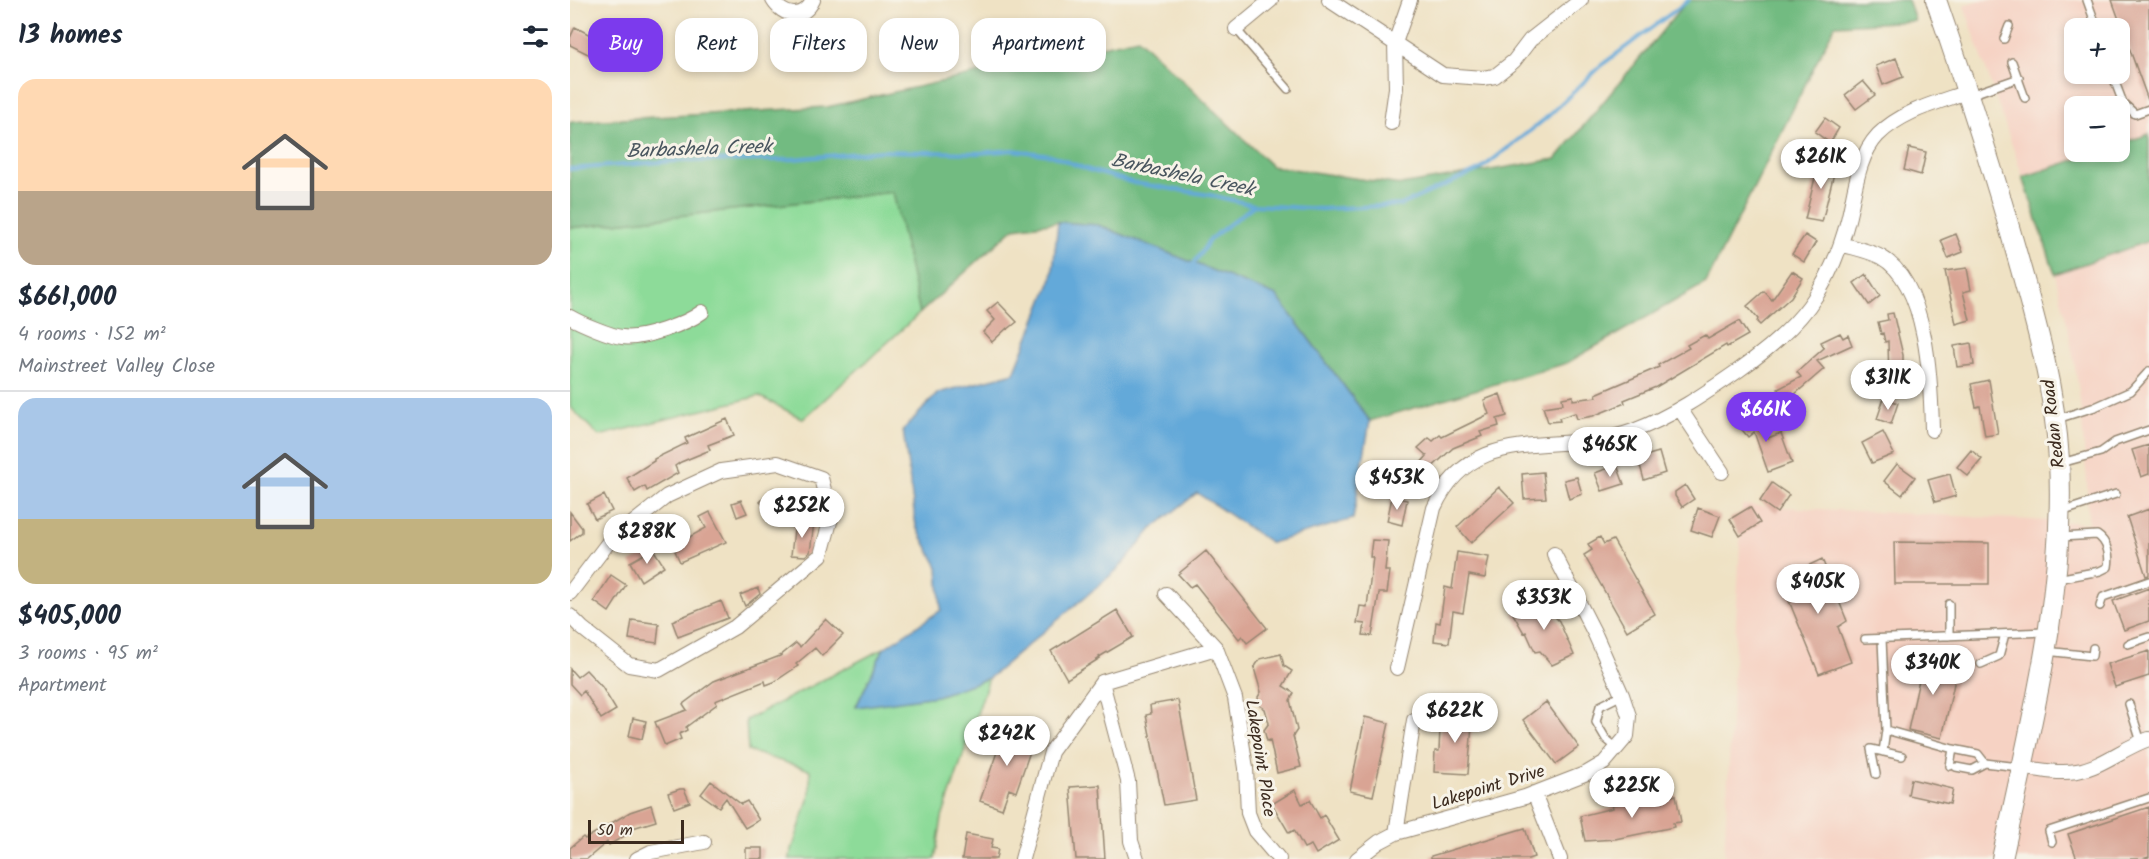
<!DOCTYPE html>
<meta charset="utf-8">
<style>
body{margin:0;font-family:Kalam,sans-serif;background:#f6f6f7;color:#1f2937;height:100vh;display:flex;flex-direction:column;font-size:22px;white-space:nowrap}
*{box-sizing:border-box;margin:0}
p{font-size:20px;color:#747a83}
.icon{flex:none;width:33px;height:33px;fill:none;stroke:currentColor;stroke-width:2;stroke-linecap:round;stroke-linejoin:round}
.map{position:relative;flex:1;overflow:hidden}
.details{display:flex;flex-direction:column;background:#fff;width:570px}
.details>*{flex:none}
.banner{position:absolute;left:18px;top:18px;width:570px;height:54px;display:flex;gap:12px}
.fabs{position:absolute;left:1494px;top:18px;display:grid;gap:12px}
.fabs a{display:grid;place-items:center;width:66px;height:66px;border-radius:12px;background:#fff;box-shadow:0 3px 9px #0003;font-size:30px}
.scale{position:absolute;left:18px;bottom:15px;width:96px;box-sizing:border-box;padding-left:6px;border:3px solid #3b2a1e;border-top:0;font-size:16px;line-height:21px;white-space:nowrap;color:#3b2a1e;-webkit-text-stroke:4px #f7f3e8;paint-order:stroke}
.price{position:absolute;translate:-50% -51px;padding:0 14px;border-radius:21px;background:#fff;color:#222;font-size:20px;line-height:39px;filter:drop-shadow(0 2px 3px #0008)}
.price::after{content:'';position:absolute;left:50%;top:36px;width:18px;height:14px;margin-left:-9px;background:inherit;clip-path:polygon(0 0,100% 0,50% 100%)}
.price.selected{background:#7c3aed;color:#fff}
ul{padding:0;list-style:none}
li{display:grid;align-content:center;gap:12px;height:318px;padding:0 18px}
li+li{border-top:2px solid #e0e1e3}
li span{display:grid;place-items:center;height:186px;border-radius:18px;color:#555}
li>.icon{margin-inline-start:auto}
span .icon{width:108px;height:108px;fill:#fffc;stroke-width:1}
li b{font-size:26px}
h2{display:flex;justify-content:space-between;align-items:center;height:72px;padding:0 18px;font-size:26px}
.chip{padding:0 21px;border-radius:18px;background:#fff;box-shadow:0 3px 9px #0003;font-size:21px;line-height:54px}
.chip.selected{background:#7c3aed;color:#fff}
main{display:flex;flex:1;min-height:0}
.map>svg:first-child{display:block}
.built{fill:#f6d2c3;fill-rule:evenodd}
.green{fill:#8ddb99;stroke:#64825c;stroke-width:1.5}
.forest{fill:#72bb81;stroke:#567250;stroke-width:1.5}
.water{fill:#64a9d9;stroke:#506a7c;stroke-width:1.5}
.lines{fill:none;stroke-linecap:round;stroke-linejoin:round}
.stream{stroke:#64a9d9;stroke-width:4}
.building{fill:#d9a494}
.service-casing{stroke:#958671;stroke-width:10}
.minor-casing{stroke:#958671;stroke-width:16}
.secondary-casing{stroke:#958671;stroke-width:22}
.service{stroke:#fff;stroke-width:7}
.minor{stroke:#fff;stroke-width:14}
.secondary{stroke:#fff;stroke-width:20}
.labels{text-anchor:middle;stroke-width:6;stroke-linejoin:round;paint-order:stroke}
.street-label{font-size:18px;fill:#3b2a1e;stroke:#f7f3e8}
.water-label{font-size:20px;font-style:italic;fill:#49565f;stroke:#f7f3e8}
</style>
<main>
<section class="details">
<h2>13 homes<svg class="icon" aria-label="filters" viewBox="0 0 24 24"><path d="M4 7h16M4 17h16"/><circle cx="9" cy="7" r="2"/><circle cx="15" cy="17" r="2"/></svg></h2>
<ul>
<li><span style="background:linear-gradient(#ffd9b3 60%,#b9a48a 0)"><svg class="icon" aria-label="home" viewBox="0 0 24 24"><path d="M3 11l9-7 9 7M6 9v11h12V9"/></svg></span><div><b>$661,000</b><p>4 rooms · 152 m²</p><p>Mainstreet Valley Close</p></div></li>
<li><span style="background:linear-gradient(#a9c7e8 65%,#c2b280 0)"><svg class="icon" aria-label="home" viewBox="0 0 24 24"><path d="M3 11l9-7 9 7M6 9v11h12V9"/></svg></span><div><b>$405,000</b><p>3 rooms · 95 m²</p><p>Apartment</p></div></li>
</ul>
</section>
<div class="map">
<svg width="1579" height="859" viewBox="0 0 1579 859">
<rect width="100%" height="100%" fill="#f7f3e8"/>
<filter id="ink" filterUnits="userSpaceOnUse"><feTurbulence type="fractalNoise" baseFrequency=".0167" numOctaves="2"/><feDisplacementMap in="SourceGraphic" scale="12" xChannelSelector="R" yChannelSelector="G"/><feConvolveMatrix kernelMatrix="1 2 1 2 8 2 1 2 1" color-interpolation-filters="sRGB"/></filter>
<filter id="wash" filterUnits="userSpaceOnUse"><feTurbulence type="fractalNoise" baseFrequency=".008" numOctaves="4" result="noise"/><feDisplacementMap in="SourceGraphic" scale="24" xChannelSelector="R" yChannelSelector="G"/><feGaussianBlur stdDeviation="1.35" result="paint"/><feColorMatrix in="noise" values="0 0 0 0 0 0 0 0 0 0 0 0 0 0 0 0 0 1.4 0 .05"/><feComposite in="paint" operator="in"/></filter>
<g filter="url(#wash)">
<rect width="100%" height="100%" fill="#efe2c4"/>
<path class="built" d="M1410,0H1579V134L1550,144V106H1504V152H1529L1453,177L1394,5ZM1504,28H1550V74H1504Z
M1579,241V859H1154L1172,505L1518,523L1517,481L1509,391L1498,327L1485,274Z"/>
<path class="green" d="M324,192L350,313L233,419L189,396L29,436L0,407V228Z
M314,648L286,706L367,696L419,678L372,818L365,859H219L240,794V770L178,751L176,720Z"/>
<path class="forest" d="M1118,0H1338L1345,21L1265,25L1136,283L997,363L800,421L707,296L528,225L488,222L444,228L350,313L323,192L0,228V122L257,107L568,38L702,166L831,185L986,159Z
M1579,134V241L1485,274L1453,177L1529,152H1550V144Z"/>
<path class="water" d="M488,222L528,225L707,296L800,421L783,519L701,543L627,493L583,528L548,569L419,678L367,696L286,707L314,648L371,610L368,567L346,526L333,430L368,393L444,373L482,278Z"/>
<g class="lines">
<path class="stream" d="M0,169L105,161L212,160L311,151L408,153L443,150L481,155L516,169L564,183L640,195L684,205L752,209L831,205L911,169L975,119L1033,64L1119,0
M623,265L640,239L683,206"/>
</g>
<g id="blocks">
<path class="building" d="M1542,0H1579V100H1578Z
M5,27L28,39L20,55L0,45V38Z
M252,39L256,58L226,66L221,47Z
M1326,58L1333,77L1313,85L1306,66Z
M1293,81L1305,95L1286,109L1275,95Z
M1255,118L1269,128L1260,143L1245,132Z
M1339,148L1356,152L1351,175L1334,170Z
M1250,157L1267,161L1252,222L1235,219Z
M1386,234L1393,252L1378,258L1371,240Z
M1235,235L1246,242L1234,262L1222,254Z
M1397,268L1401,290L1393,292L1400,320L1386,324L1375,271Z
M1222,271L1233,278L1221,297L1190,325L1187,322L1188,319L1177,306L1194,291L1202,300Z
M1296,274L1310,296L1299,305L1284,283Z
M428,302L447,322L438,329L437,328L422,342L413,332L425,320L417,311Z
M1323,313L1333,355V383L1319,382L1318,341L1315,342L1313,333L1311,334L1308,322L1318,320L1317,314Z
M1169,321L1178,335L1157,347L1156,345L1086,387L1054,400L1055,403L1023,416L1007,419L1005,413L989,418L990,421L978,422L973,407L993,404L992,398L1003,396V400L1027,397L1026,394L1089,367L1088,365L1119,348L1117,345L1135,335L1138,339Z
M1270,333L1273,338L1278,335L1282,345L1247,361L1254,369L1224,395L1225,397L1215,402L1208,389L1231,377L1227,372L1254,348L1251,342Z
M1401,343L1404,365L1387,367L1384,346Z
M1419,380L1428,434L1415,436L1410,406L1406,407L1401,384Z
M930,394L937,416L927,419L929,426L910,432L912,436L883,448L857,472L861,475L846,493L833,483L857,456L848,448L859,438L863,441L870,435L872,437L919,414L914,400Z
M1314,398L1328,403L1321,424L1307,419Z
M1176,410L1198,438L1211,433L1222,463L1198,472L1184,432L1178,437L1164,420Z
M157,419L164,435L138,445L140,450L111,462L105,466L108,473L77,491L75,486L65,492L57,478L84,461V459L117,443L115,438Z
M1313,432L1324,454L1302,463L1292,443Z
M1579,445V474L1571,477L1562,450Z
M1401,450L1412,459L1398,476L1387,467Z
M1089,452L1095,473L1074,480L1068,458Z
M1327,464L1345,477L1332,495L1314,481Z
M1047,465L1054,484L1032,491L1025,473Z
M973,472L976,498L954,499L952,474Z
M1380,474L1386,496L1365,502L1358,480Z
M1007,477L1012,494L999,499L994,480Z
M1202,483L1219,495L1207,513L1190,501Z
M1115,485L1124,499L1112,507L1105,496V492Z
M929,487L944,503L901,543L887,527Z
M203,488L222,506L210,520L190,502Z
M34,495L42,511L25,519L17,504Z
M822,497L837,500L832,525L817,521Z
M171,500L177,513L167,517L162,503Z
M1180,507L1190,523L1170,536L1160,519Z
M1128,508L1150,516L1142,537L1121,530Z
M1579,509V575L1576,576L1557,517Z
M0,512L12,528V532L0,541Z
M140,512L156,542L110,562L99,537L112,531L116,539L136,528L130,517Z
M225,522L244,523L240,552L235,556L221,555Z
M1030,537L1034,544L1043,540L1085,614L1057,631L1014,555L1022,550L1018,544Z
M802,540L818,541L815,571H820L817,593H809L802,636L793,635L795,624L787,623L790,606L797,607L803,557H800Z
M1324,542L1419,543V584H1325Z
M83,549L94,566L71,581L60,562Z
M636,551L697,628L677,643L672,636L669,639L625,584L620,587L608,574Z
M887,552L919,557L915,578L899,575L893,613L883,611L879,643L864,641L866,622L870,623L875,587L882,589Z
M1252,559L1277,621L1268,627L1281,662L1249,674L1210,579Z
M41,575L56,585L39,612L24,601Z
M188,588L190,594L175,606L170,595Z
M1579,588V621L1554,630L1543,601Z
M965,596L989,621L1004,655L982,665L970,651L965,652L956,632L954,633L943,614Z
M151,601L158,618L108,637L102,621Z
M547,610L563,637L529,657L530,658L497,679L481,651Z
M256,619L273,635L252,656L245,648L226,664L228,666L204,682L196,685L195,681L145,701L147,704L116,727L117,730L109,734L111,739L95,746L85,722L117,710L113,704L144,681L210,656L226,643L230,647Z
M62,620L89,624L87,643L59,639Z
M1579,651V676L1545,687L1537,664Z
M1355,653L1389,661L1372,738L1338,730Z
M711,654L714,666L722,671L713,686L724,693L720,700L727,730L723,736L731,767L707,773L700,740L697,741L694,730L699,723L695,709L689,705L688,697L691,692L684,668L690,659Z
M0,669L7,677L16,670L32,687L46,710L31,719L14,691L10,695L0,684Z
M608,700L626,800L594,805L576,715L581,714L580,705Z
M976,702L1009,747L986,764L953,720Z
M874,712L903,713L898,774L864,772L865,751H869L870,728L874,727Z
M795,717L819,723L803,796L780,791Z
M63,718L76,721L72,739L59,736Z
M436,726L465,737L446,792L439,789L432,809L410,801Z
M1341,779L1383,789L1380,804L1338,795Z
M141,781L171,804L177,801L189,820L175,828L156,798L149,807L131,794Z
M530,785L535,859H506L500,787Z
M110,789H114L120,802L104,808L98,793Z
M725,790L732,804L740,800L750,818L754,815L769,840L746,854L741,845L734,848L724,830L719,833L702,804Z
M1097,794L1098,797L1106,795L1111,822L1103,823L1104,827L1045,839L1015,841L1010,816L1043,808L1042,805Z
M81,805L86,821L56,830L58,834L39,845L37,842L17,859H0V848L13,837L15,839L60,812Z
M1579,807V857L1572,859H1507L1498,834Z
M955,828L964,857L958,859H861V856Z
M396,834L423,839L421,848L428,849L426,859H392Z
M176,848H193V859H176Z"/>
</g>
</g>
<g filter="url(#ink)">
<use href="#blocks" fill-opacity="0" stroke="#958671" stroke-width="1.5"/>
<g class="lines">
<defs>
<path id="service" d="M1517,0L1527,28
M666,29L718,89
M1434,39L1439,26
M1442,62L1455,98
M1542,74L1553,103L1565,114L1579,109
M1400,95L1449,78
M1487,419L1525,407L1561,391L1579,371
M1491,463L1531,452L1545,442L1579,430
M1491,512L1546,494
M1487,579L1530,571L1538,567C1540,556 1538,542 1527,535L1490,537
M1530,606L1533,597L1579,581
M1379,636V604
M1295,639L1475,632
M1312,639L1316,730L1383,749
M1558,644L1579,637
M1476,651L1522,656L1523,648
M1411,664L1429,656L1435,634
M1559,704L1571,742
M1047,748L1036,739L1026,722L1030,706L1052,695
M1313,752L1316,730
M1380,766L1383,749L1408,754L1415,763L1449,767
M1386,767L1402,770L1415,763
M1306,774L1301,749L1332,756
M1482,842L1479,831L1579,798"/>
<path id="minor" d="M203,0C213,17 234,20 243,0
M759,0L873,75L913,78L925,76L944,61L960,40L1011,0
M666,29L701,0
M821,123L826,88L825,43L840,0
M1271,244C1284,248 1300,251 1311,257C1358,283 1361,383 1362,430
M0,317C10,323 41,336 52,337C72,340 116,324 132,312
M1110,409L1152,472
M0,593L38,543L97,496L151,471L208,463L251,478L261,518L251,555L165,627L89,670L59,665L12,628L0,616
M596,594L646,648
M827,668L864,508C904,419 990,458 1063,431C1101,417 1136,393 1169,370C1229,328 1259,292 1278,220C1285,193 1287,157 1308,135C1332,111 1366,103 1397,92
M532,682L558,781L561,841L567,859
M1451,767C1469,770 1489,774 1507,771C1532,767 1554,747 1579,739
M964,793L990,859
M826,833L844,720
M67,859L81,852L134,842
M452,859L481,752L532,682L646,648L665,698L676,768L678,813L685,831L709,859
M787,859L809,842L826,833L955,797L1017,773L1034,763L1057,736L1059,716L1052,695L1025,634L984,554"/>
<path id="secondary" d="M1366,0C1395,84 1423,169 1447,255C1466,322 1485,390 1489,460C1496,594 1460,728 1432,859"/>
</defs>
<use href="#service" class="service-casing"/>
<use href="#minor" class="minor-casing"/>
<use href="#secondary" class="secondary-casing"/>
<use href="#service" class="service"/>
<use href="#minor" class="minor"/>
<use href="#secondary" class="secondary"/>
</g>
</g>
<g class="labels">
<g class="street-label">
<text transform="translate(1483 424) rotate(-97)" y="6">Redan Road</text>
<text transform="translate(691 758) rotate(81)" y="6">Lakepoint Place</text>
<text transform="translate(918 787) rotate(-17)" y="6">Lakepoint Drive</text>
</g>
<g class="water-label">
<text transform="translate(129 148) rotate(-2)" y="7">Barbashela Creek</text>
<text transform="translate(613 174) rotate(12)" y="7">Barbashela Creek</text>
</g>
</g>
</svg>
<div class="fabs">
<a>+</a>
<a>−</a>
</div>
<div class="scale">50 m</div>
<b class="price" style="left:1251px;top:190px">$261K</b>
<b class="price" style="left:1318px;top:411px">$311K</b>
<b class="price selected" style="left:1196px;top:443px">$661K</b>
<b class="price" style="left:1040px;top:478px">$465K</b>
<b class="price" style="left:827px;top:511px">$453K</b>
<b class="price" style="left:232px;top:539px">$252K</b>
<b class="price" style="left:77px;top:565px">$288K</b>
<b class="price" style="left:1248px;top:615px">$405K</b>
<b class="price" style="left:974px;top:631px">$353K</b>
<b class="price" style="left:1363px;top:696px">$340K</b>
<b class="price" style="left:885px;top:744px">$622K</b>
<b class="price" style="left:437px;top:767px">$242K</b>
<b class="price" style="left:1062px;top:819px">$225K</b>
<div class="banner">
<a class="chip selected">Buy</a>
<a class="chip">Rent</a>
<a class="chip">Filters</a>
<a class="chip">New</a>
<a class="chip">Apartment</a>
</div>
</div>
</main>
